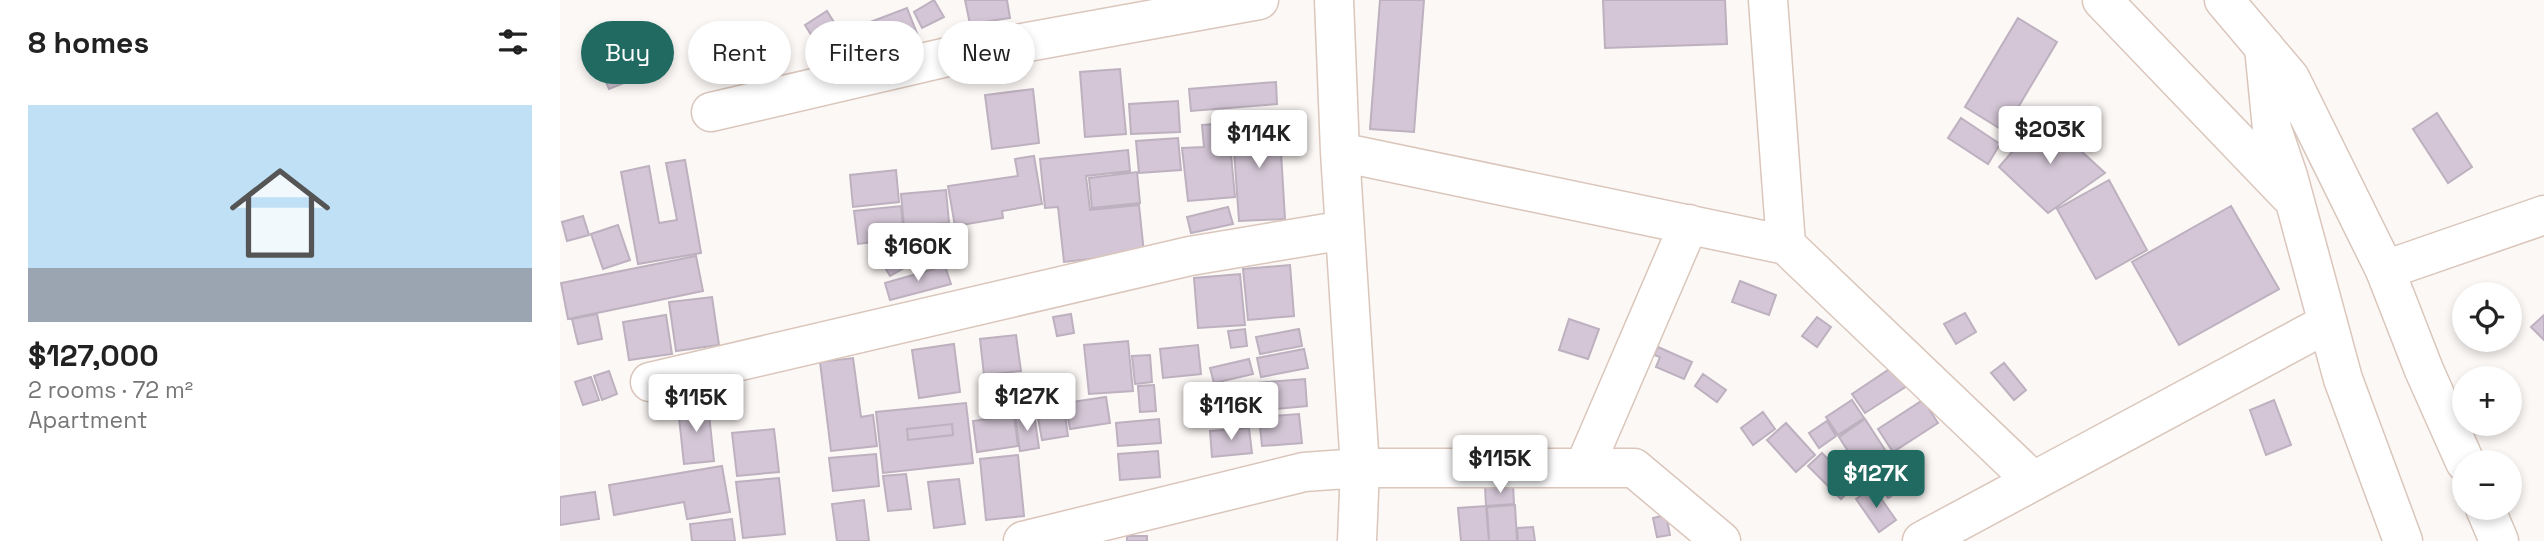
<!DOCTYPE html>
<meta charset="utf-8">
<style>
body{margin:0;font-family:"Space Grotesk",sans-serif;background:#f2f2f2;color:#222;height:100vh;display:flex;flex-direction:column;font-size:26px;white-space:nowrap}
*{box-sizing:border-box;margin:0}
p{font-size:23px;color:#767676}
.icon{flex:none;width:38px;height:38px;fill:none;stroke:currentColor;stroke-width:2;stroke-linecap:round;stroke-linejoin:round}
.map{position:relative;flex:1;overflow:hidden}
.details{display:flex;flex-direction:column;background:#fff;width:560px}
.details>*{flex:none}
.hud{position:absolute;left:21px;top:21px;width:665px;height:63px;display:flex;gap:14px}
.tools{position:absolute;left:1892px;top:282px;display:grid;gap:14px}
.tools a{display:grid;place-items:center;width:70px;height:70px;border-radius:50%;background:#fff;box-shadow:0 4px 10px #0003;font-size:35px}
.price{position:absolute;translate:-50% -60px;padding:0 16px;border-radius:7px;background:#fff;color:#222;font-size:23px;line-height:46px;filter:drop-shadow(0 2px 4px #0008)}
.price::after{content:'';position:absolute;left:50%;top:42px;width:21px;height:16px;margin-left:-10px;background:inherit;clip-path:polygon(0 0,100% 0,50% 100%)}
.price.on{background:#216a62;color:#fff}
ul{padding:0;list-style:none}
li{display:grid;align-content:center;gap:14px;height:371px;padding:0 28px}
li+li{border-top:2px solid #e0e0e0}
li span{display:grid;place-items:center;height:217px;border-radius:0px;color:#555}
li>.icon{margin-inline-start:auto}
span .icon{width:126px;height:126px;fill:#fffc;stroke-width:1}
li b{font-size:30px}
h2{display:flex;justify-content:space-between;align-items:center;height:84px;padding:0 28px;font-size:30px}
.chip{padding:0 24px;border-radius:32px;background:#fff;box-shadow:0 4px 10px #0003;font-size:24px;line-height:63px}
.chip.on{background:#216a62;color:#fff}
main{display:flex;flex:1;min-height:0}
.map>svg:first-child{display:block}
.building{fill:#d4c6d6;stroke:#bdb0bf;stroke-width:2;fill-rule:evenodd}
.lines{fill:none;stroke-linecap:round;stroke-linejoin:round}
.minor-casing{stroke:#dac6bb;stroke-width:41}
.highway-casing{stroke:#dac6bb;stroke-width:41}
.minor{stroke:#fff;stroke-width:38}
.highway{stroke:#fff;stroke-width:38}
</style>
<main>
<section class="details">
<h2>8 homes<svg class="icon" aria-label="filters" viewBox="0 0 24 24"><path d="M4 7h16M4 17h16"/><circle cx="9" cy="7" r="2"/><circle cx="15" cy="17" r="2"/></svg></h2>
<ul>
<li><span style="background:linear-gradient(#bfe0f5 75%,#9aa5b1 0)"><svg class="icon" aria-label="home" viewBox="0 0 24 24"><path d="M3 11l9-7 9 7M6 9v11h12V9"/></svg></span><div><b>$127,000</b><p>2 rooms · 72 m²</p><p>Apartment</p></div></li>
</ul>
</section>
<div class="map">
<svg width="1984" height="541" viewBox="0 0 1984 541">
<rect width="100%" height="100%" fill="#fcf8f6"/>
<path class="building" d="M374,0L384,17L362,28L354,12Z
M405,0H447L450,18L410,24Z
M820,0H864L854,132L810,129Z
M1043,0H1165L1167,44L1045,48Z
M347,8L358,36L320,49L310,22Z
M267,11L277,27L255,41L245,25Z
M1458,18L1497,42L1444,131L1405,107Z
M70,56L79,77L49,89L40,68Z
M560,69L566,134L525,137L520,72Z
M716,82L717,104L631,111L629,89Z
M473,89L479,143L432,149L425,95Z
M618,101L620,132L571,134L569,104Z
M1877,113L1912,167L1888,183L1853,129Z
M1483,116L1545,173L1488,213L1439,167Z
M1401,118L1440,144L1428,164L1388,138Z
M719,119L725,219L679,221L672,122Z
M668,123L675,197L628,201L622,148L644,147L642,125Z
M618,138L621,170L579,173L576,141Z
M568,150L570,171L526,176L530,210L579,205L584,253L504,262L498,207L485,208L480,159Z
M474,156L482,204L442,211L443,218L395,226L388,186L458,176L455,159Z
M125,160L141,253L78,264L61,172L89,166L99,223L117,220L106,163Z
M336,170L339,202L293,207L290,175Z
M577,172L580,203L532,208L529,178Z
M1549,180L1587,250L1536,279L1497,209Z
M386,190L389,223L374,224L376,238L391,236L393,255L347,259L341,194Z
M341,206L344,238L298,244L294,211Z
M1671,206L1719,289L1619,345L1572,262Z
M668,207L673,224L631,233L627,217Z
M23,216L29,235L7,241L2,222Z
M58,225L70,260L43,269L31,234Z
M336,250L346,267L330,276L320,259Z
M136,256L143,291L8,319L1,283Z
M730,265L734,316L688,320L683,269Z
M385,266L391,284L330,300L325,283Z
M680,274L685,325L638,328L634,278Z
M1180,281L1216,295L1209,315L1172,302Z
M152,297L159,345L116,351L109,302Z
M1405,313L1416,332L1396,344L1384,324Z
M37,314L42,339L18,344L12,319Z
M511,314L514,333L497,336L493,317Z
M106,315L112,354L69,360L63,322Z
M1984,315V340L1971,327Z
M1257,317L1271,327L1257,347L1242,336Z
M1009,319L1039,329L1028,359L999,350Z
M685,329L687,346L671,348L668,331Z
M739,329L742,346L700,354L696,337Z
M456,335L461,371L424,375L420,339Z
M568,341L573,391L529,394L524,345Z
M394,344L400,392L359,398L352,350Z
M638,345L641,374L603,378L600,349Z
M1098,347L1132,362L1124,379L1096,367L1100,357L1094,355Z
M744,349L748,368L701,377L697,358Z
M590,355L592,382L575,384L572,356Z
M293,358L301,417L313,415L317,446L271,451L260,362Z
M689,359L693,374L654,383L650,368Z
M1444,363L1466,390L1454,400L1431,373Z
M1334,366L1347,386L1305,413L1292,394Z
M49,371L57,394L42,400L34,376Z
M1143,374L1166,390L1157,402L1135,386Z
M31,377L39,400L23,405L15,382Z
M745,379L747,406L695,411L696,416L649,420L646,387Z
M594,385L596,411L580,412L578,386Z
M546,397L550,423L510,429L505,403Z
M1292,400L1304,418L1278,435L1266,417Z
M1363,400L1378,423L1333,452L1318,429Z
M1714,400L1731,445L1706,455L1690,410Z
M406,403L413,463L323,473L316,412ZM392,424L393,435L348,440L347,429Z
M148,405L154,461L124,464L118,408Z
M504,408L508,436L482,440L477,412Z
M1203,412L1215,429L1193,445L1181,428Z
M474,414L479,448L460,451L455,417Z
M739,414L742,443L702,446L699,417Z
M454,415L458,446L417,452L413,421Z
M599,419L601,443L558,446L556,423Z
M1305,419L1329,456L1302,473L1279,437Z
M1267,421L1276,436L1259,448L1249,433Z
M1226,423L1255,455L1236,472L1207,440Z
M392,424L393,435L348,440L347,429Z
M689,428L692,453L652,457L650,431Z
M214,429L219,472L177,476L172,433Z
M598,451L600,477L560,480L558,454Z
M1262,453L1294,486L1281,499L1248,466Z
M316,454L319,486L273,491L269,458Z
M458,455L464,516L426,520L420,459Z
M1325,463L1342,489L1328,498L1311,472Z
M162,466L170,512L127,519L124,502L54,515L49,485Z
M346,474L351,509L328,511L323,476Z
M219,478L225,534L183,538L176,482Z
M399,479L405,524L374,528L368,482Z
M953,484L954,504L926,506L925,486Z
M1313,487L1336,520L1319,532L1296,499Z
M35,492L39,519L0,525V497Z
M304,500L309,541H277L272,504Z
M955,505L957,541H929L927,507Z
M926,506L929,541H901L898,508Z
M1106,515L1110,535L1097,537L1093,518Z
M172,519L175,541H132L130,524Z
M973,527L975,541H958L957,528Z
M567,536H587V541H567Z"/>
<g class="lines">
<defs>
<path id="minor" d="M774,0L780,152L800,468L797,541
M1208,0L1226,245
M1542,0L1729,195
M1704,47L1712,129L1728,176L1783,379L1843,541
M151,112L396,55L699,0
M780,152L1226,245L1473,481
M1825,270L1984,215
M90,382L630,256L785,230
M1024,468L1129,224
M463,541L744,472L800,468H1074L1161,541
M1362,541L1768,323"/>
<path id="highway" d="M1664,0L1730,78L1825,270L1864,370L1905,462
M1925,508L1939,541"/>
</defs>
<use href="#minor" class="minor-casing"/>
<use href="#highway" class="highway-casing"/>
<use href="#minor" class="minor"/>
<use href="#highway" class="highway"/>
</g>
</svg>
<div class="tools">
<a><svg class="icon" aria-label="locate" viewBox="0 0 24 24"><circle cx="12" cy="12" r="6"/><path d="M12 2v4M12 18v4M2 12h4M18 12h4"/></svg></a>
<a>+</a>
<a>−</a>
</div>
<b class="price" style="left:1490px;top:166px">$203K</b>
<b class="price" style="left:699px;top:170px">$114K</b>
<b class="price" style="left:358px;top:283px">$160K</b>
<b class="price" style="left:467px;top:433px">$127K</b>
<b class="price" style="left:136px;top:434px">$115K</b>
<b class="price" style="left:671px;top:442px">$116K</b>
<b class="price" style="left:940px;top:495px">$115K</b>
<b class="price on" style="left:1316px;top:510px">$127K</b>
<div class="hud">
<a class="chip on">Buy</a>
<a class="chip">Rent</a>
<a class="chip">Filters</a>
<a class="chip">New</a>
</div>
</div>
</main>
